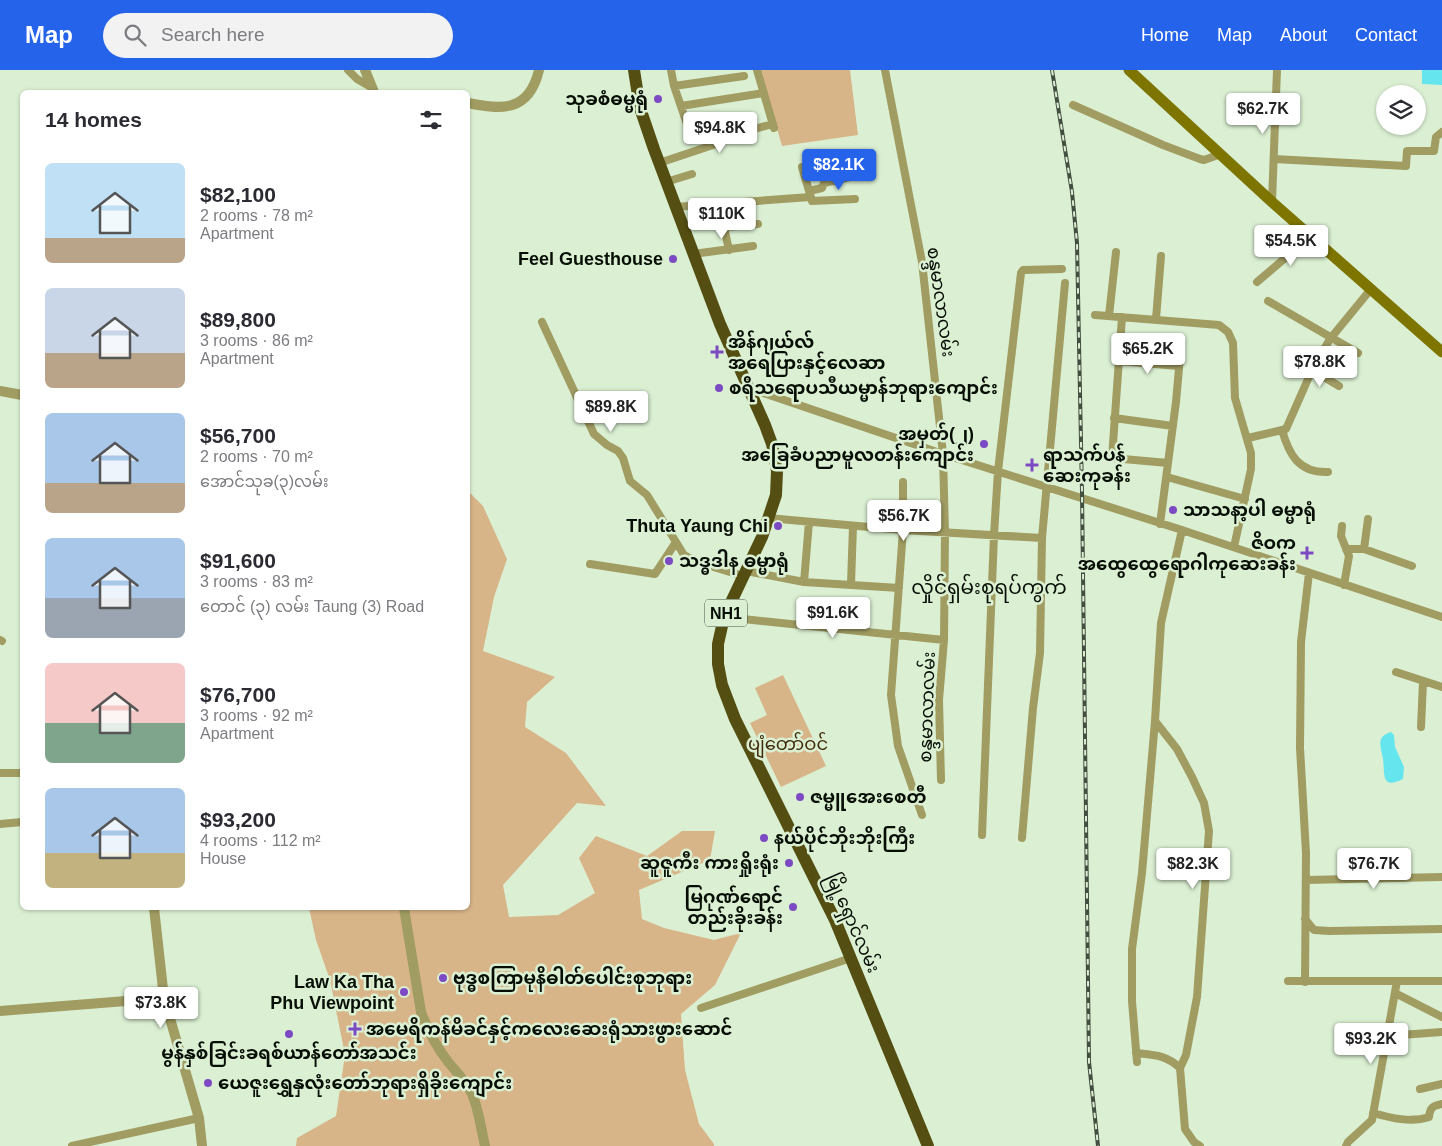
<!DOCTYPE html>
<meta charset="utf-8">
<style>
body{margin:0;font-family:Arial,"Noto Sans Myanmar",sans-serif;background:#f2f2f3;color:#2b2b33;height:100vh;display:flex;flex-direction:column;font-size:19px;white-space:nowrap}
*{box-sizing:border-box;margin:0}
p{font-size:16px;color:#7c7c81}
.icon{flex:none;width:28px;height:28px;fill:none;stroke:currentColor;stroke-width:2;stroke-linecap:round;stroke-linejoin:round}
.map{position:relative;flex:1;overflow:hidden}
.side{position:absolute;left:20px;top:20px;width:450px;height:820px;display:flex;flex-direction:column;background:#fff;border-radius:8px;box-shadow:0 1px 4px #0004}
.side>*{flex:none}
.tools{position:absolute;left:1376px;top:15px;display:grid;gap:10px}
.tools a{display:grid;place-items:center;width:50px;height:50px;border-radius:50%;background:#fff;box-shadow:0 1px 4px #0004;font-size:25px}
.price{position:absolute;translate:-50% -42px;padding:0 11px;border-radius:5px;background:#fff;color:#222;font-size:16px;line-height:32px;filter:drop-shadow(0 1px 2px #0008)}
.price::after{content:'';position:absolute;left:50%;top:30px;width:15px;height:11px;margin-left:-8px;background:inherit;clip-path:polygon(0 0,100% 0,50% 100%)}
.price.current{background:#2563eb;color:#fff}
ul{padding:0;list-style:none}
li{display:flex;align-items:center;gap:15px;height:125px;padding:0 25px}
li span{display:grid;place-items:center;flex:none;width:140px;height:100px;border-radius:8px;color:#555}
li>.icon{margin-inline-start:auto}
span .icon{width:60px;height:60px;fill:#fffc;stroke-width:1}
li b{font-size:21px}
h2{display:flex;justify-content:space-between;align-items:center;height:60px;padding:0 25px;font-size:21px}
header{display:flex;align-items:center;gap:30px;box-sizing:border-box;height:70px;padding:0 25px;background:#2563eb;color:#fff}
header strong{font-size:24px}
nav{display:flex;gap:28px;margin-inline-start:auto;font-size:18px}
.search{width:350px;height:45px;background:#f2f2f3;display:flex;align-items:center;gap:12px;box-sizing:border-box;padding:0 18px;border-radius:28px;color:#7c7c81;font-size:19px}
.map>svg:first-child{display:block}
.green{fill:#d8b489}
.water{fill:#65e5ee}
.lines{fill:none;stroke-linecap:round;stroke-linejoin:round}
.minor{stroke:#a09c62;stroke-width:8}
.tertiary{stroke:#a09c62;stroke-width:10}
.secondary{stroke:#7e7500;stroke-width:11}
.trunk{stroke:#544e12;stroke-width:12}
.rail-casing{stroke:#434e40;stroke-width:4}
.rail{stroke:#dbf0d3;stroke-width:2;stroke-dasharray:5.5;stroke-linecap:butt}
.poi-dot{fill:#7c4ac2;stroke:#dbf0d3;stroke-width:2}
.labels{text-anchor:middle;stroke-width:5;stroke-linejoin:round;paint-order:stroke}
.shield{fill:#dbf0d3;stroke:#475243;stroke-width:1}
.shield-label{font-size:16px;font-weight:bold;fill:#070e05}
.poi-label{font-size:18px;font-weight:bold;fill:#070e05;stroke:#dbf0d3;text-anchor:start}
.street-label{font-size:18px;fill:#070e05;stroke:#dbf0d3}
.park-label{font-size:18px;fill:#402908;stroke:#dbf0d3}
.quarter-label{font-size:20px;fill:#070e05;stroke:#dbf0d3}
</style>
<header>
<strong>Map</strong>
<div class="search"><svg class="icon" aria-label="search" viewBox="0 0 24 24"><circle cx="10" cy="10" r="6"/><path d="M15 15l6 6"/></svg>Search here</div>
<nav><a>Home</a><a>Map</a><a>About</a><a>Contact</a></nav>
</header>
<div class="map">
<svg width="1442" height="1076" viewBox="0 0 1442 1076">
<rect width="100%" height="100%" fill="#dbf0d3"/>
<path class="green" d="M760,0H850L858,65L782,76Z
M468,421L483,436L507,489L494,527L483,581L555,607L527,632L525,657L566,683L606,736L577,733L503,815L509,847L558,845L595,823L579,788L596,766L647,786L682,761H715L710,790L639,820L642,849L664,858L714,870L741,863L715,915L681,944L685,1000L699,1054L714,1074V1076H296L297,1068L336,1046L345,985L330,910L316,870L309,838H468Z
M783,605L826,696L781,717L750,653L767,645L755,618Z"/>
<path class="water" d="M1422,0H1442V15L1422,14Z
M1391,662L1394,665L1395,677L1404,697L1403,709C1381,720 1385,705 1383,689C1382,683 1379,675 1381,669C1383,665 1387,663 1391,662Z"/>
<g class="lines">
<path class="minor" d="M348,0L357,9L371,17
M671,0L674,16L687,54
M757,0L774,58
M885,0L922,192L943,384L945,462L944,570L939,630L941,710
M674,16L744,6
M1073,35L1163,75L1200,89L1204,90L1221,84
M681,36L764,23
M1274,89L1406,96L1407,81H1434L1436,67L1442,62
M659,93L713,75L716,69L773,54
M824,94L802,97L812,131L855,129
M666,112L692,104
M809,121L822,118L824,113L867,103
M1272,132L1277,0
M702,136L707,153L724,157L758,154
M675,137L810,127
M724,157L729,180
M693,184L753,176
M1257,212L1311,166
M1268,231L1358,283
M1095,245L1219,255L1228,262L1233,273L1235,328L1251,383V399L1234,477
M1109,246L1116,182
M1122,247L1112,388L1168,393
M1156,249L1161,186
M542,252L594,364L607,375L618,381L623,388L630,411L647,425L684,485L697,492L743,506
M1118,291L1179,296
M1312,300L1339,316
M749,318L943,384L1182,460L1442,547
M1114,348L1173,356
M1282,360C1289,385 1299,403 1328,402
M1248,368L1286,359L1312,300L1330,269L1371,219
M1167,407L1245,429
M903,412V460L891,625L898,676L922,745
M768,448L903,460L1042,468
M1160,454L1176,332L1181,276
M1342,456L1341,466L1349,486L1344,515
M1346,479H1364L1368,449
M1364,479L1412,496
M590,494L655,504L676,472
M746,501L804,512L899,518
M804,512L809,452
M851,514L853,456
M724,547L944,570
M0,570L2,571
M1396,602L1442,617
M1155,651L1177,679L1192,707L1204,733L1209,761L1197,927L1186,985L1180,998L1185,1059L1194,1072L1200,1076
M1421,657L1423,612
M0,703H22
M0,754L22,752
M982,765L994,465L998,401L1021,203L1023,200L1062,199
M1022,768L1033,638L1040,583L1042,468L1065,213
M1306,810L1442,807
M1305,849L1314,860L1329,861L1442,859
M1288,911H1442
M1305,912L1306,783L1300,678L1301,572L1309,503
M1395,923L1442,947
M701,938L851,888
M1387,966L1442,962
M1136,983C1155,985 1166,985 1180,998
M1137,992L1132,931V879L1142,803L1155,651L1161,553L1182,460
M1420,1019L1442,1014
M1373,1043C1391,1048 1411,1053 1429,1047C1430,1037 1433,1036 1442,1034
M72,1076L199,1048
M1346,1076L1348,1072L1372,1050L1397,911"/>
<path class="tertiary" d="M365,0L374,22
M468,33C502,40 529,42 539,0
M0,321L22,325
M154,838L164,928L199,1048L202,1076
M404,838L421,942C428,961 437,978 449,993C457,1003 467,1012 472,1024C479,1040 481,1059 485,1076
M0,941L164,928"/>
<path class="secondary" d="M1129,0L1272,132L1442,282"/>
<path class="trunk" d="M634,0L640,38L654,79L720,254L765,355L772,374L777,401L776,425L762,467L724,547L718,574V594L722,615L735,649L835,850L928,1076"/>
<defs>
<path id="rail" d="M1052,0L1072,122L1077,173L1082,422L1089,992L1098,1076"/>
</defs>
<use href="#rail" class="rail-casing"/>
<use href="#rail" class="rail"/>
</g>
<g class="poi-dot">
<circle cx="658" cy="29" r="5"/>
<circle cx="673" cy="189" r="5"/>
<path d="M714.5 274.5h5v5h5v5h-5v5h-5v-5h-5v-5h5z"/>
<circle cx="719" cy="318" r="5"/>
<circle cx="984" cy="374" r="5"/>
<path d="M1029.5 387.5h5v5h5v5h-5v5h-5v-5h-5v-5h5z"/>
<circle cx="1173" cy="440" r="5"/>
<circle cx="778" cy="456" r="5"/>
<path d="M1304.5 475.5h5v5h5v5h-5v5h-5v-5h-5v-5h5z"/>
<circle cx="669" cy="491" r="5"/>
<circle cx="800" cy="727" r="5"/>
<circle cx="764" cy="768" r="5"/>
<circle cx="789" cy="793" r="5"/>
<circle cx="793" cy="837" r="5"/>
<circle cx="443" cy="908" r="5"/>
<circle cx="404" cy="922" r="5"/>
<path d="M352.5 951.5h5v5h5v5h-5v5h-5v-5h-5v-5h5z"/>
<circle cx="289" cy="964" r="5"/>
<circle cx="208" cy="1013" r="5"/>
</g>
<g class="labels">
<rect class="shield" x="705" y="529.5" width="42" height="27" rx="4"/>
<g class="shield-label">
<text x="726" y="549">NH1</text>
</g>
<g class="poi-label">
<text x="648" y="35" text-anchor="end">သုခစံဓမ္မရုံ</text>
<text x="663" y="195" text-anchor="end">Feel Guesthouse</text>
<text x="728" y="278">အိန်ဂျယ်လ်<tspan x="728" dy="21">အရေပြားနှင့်လေဆာ</tspan></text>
<text x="729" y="324">စရိသရောပသီယမ္မာန်ဘုရားကျောင်း</text>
<text x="974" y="370" text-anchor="end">အမှတ်(၂)<tspan x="974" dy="21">အခြေခံပညာမူလတန်းကျောင်း</tspan></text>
<text x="1043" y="391">ရာသက်ပန်<tspan x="1043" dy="21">ဆေးကုခန်း</tspan></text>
<text x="1183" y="446">သာသနာ့ပါ ဓမ္မာရုံ</text>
<text x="768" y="462" text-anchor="end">Thuta Yaung Chi</text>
<text x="1296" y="479" text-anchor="end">ဇိဝက<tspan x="1296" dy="21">အထွေထွေရောဂါကုဆေးခန်း</tspan></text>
<text x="679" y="497">သဒ္ဓဒါန ဓမ္မာရုံ</text>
<text x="810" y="733">ဇမ္မူအေးစေတီ</text>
<text x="774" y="774">နယ်ပိုင်ဘိုးဘိုးကြီး</text>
<text x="779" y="799" text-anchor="end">ဆူဇူကီး ကားရှိုးရုံး</text>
<text x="783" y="833" text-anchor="end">မြဂုဏ်ရောင်<tspan x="783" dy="21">တည်းခိုးခန်း</tspan></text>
<text x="453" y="914">ဗုဒ္ဓစကြာမုနိဓါတ်ပေါင်းစုဘုရား</text>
<text x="394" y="918" text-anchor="end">Law Ka Tha<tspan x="394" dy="21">Phu Viewpoint</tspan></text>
<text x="366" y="965">အမေရိကန်မိခင်နှင့်ကလေးဆေးရုံသားဖွားဆောင်</text>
<text x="289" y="989" text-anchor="middle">မွန်နှစ်ခြင်းခရစ်ယာန်တော်အသင်း</text>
<text x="218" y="1019">ယေဇူးရွှေနှလုံးတော်ဘုရားရှိခိုးကျောင်း</text>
</g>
<g class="street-label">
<text transform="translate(941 232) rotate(82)" y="6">စန္ဒမာလာလမ်း</text>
<text transform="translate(927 637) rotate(-88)" y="6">စန္ဒမာလာလမ်း</text>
<text transform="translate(853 853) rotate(66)" y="6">မြို့ရှောင်လမ်း</text>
</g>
<g class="park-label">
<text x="788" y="680">ပျံတော်ဝင်</text>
</g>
<g class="quarter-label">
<text x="989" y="524">လှိုင်ရှမ်းစုရပ်ကွက်</text>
</g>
</g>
</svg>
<div class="tools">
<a><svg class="icon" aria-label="layers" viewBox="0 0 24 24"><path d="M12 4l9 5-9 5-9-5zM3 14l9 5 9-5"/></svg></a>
</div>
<b class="price" style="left:1263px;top:65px">$62.7K</b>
<b class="price" style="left:720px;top:84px">$94.8K</b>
<b class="price current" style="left:839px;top:121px">$82.1K</b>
<b class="price" style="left:722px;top:170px">$110K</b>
<b class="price" style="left:1291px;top:197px">$54.5K</b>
<b class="price" style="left:1148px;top:305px">$65.2K</b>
<b class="price" style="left:1320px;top:318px">$78.8K</b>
<b class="price" style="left:611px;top:363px">$89.8K</b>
<b class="price" style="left:904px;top:472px">$56.7K</b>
<b class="price" style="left:833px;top:569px">$91.6K</b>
<b class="price" style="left:1193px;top:820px">$82.3K</b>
<b class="price" style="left:1374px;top:820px">$76.7K</b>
<b class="price" style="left:161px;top:959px">$73.8K</b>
<b class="price" style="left:1371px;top:995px">$93.2K</b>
<section class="side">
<h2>14 homes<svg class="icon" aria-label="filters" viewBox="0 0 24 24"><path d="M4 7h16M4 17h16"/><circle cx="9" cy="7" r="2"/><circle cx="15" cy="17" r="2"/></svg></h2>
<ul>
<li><span style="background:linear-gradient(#bfe0f5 75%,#b9a48a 0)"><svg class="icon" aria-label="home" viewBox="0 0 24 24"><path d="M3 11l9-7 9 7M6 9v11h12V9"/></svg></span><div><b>$82,100</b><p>2 rooms · 78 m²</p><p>Apartment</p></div></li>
<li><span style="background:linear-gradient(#c9d6e8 65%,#b9a48a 0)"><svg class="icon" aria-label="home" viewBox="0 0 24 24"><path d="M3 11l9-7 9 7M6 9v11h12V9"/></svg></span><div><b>$89,800</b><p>3 rooms · 86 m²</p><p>Apartment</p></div></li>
<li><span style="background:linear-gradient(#a9c7e8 70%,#b9a48a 0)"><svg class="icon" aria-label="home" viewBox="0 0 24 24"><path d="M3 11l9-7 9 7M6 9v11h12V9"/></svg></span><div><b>$56,700</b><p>2 rooms · 70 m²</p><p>အောင်သုခ(၃)လမ်း</p></div></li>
<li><span style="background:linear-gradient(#a9c7e8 60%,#9aa5b1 0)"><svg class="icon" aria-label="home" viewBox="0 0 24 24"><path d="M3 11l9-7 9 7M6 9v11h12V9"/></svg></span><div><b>$91,600</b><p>3 rooms · 83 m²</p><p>တောင် (၃) လမ်း Taung (3) Road</p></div></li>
<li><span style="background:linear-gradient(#f6c9c9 60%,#7fa58c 0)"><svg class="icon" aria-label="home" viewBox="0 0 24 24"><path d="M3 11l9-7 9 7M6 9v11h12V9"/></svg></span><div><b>$76,700</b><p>3 rooms · 92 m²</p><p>Apartment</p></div></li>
<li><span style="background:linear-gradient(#a9c7e8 65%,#c2b280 0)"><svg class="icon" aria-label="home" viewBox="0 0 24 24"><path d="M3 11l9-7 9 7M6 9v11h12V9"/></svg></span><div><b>$93,200</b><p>4 rooms · 112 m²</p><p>House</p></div></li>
</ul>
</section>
</div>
